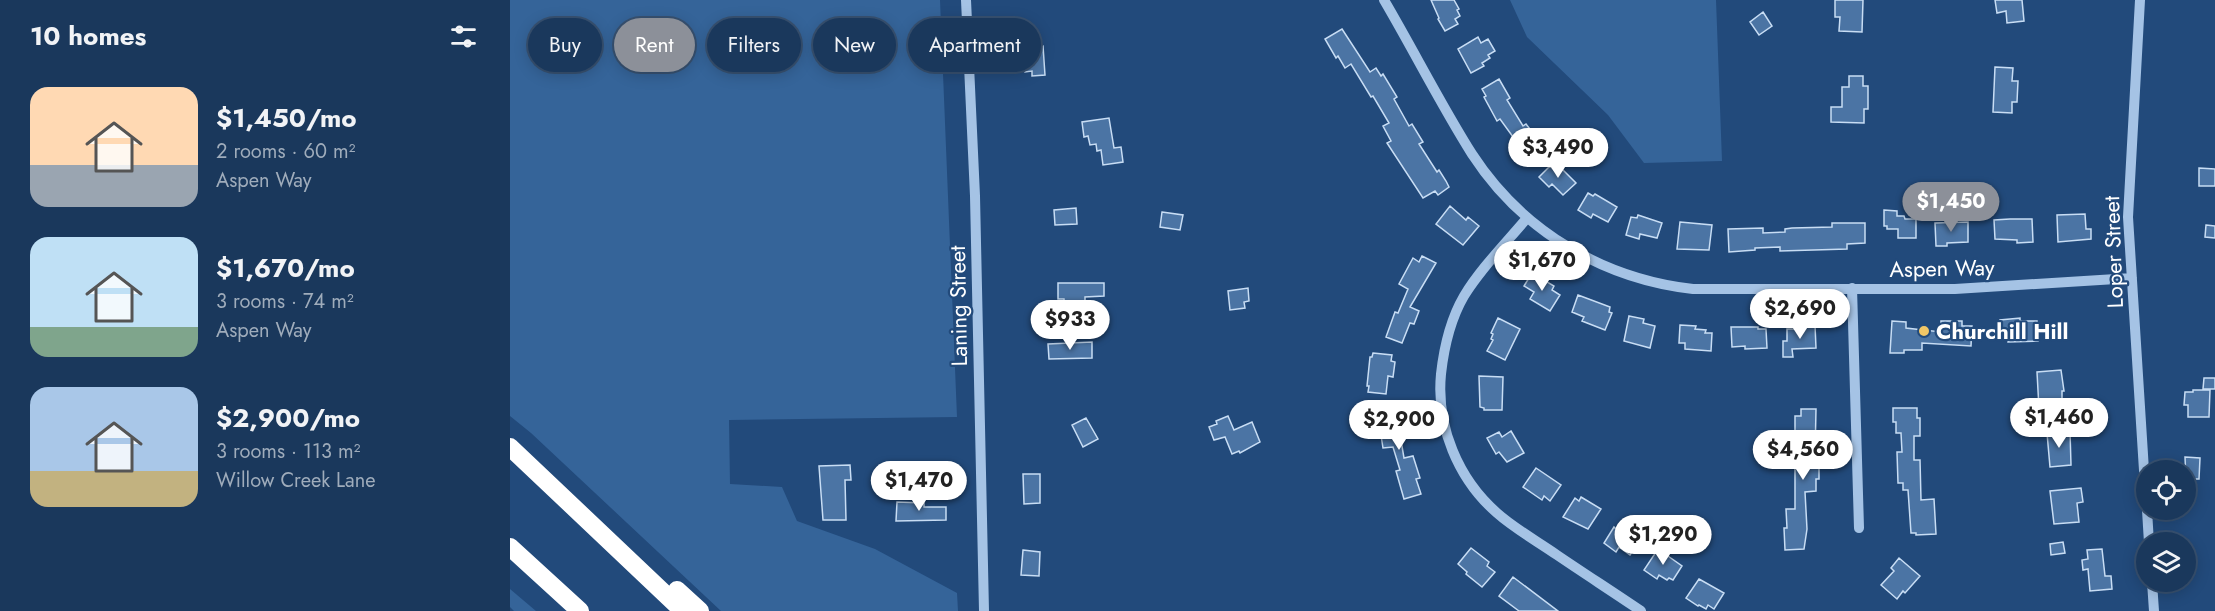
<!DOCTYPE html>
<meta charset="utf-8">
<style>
body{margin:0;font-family:Jost,sans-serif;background:#274365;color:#f1f3f6;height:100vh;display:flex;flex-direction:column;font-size:22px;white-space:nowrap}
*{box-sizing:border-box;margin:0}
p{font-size:20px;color:#9facbb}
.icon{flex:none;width:33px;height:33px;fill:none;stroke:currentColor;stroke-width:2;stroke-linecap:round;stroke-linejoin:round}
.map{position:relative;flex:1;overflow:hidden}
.side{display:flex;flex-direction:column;background:#1a385c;width:510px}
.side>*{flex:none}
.top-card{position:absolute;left:18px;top:18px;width:570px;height:54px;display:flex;gap:12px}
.fabs{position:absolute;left:1626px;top:460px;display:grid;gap:12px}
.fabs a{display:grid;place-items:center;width:60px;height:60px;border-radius:50%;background:#1a385c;box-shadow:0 3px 15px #0003,0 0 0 2px #385272;font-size:30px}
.price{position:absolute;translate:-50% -51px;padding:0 14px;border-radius:21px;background:#fff;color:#222;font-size:20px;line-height:39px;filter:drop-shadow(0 2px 3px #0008)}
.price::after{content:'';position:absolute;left:50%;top:36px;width:18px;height:14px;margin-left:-9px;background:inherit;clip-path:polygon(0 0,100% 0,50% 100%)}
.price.selected{background:#8c9099;color:#fff}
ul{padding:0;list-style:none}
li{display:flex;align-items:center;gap:18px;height:150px;padding:0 30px}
li span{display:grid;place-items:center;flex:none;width:168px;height:120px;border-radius:18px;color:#555}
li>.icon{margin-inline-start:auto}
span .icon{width:72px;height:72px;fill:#fffc;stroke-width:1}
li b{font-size:26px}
h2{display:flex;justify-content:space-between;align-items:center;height:72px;padding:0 30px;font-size:26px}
.chip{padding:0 21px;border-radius:27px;background:#1a385c;box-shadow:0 3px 15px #0003,0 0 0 2px #385272;font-size:21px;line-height:54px}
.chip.selected{background:#8c9099;color:#fff}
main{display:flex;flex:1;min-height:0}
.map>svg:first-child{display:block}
.green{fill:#356499}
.building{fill:#4b74a4;stroke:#c8ddf4;stroke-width:1.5}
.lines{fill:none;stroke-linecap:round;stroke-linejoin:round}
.minor{stroke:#a5c3e5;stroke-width:10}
.highway{stroke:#fff;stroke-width:18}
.poi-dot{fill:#f1c767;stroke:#224a7b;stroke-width:2}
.labels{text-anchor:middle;stroke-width:4.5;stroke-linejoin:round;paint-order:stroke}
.street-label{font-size:22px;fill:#fff;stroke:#224a7b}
.poi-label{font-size:22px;font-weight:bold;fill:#fff;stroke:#224a7b;text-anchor:start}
</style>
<main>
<section class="side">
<h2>10 homes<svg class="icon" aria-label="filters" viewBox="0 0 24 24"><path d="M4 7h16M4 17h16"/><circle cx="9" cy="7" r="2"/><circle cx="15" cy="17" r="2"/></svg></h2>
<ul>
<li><span style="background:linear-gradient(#ffd9b3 65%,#9aa5b1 0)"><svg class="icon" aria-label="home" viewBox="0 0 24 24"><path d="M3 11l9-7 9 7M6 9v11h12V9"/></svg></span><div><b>$1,450/mo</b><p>2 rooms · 60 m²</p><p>Aspen Way</p></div></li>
<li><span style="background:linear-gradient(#bfe0f5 75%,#7fa58c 0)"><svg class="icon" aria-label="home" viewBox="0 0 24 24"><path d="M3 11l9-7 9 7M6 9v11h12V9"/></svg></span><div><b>$1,670/mo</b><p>3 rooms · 74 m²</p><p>Aspen Way</p></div></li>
<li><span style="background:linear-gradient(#a9c7e8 70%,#c2b280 0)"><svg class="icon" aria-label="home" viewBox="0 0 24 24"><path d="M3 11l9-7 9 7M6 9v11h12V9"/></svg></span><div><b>$2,900/mo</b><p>3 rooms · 113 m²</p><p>Willow Creek Lane</p></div></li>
</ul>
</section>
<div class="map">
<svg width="1705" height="611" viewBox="0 0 1705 611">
<rect width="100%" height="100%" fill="#224a7b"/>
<path class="green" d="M0,0H430L447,417L219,420L220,484L272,487L287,521L365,549L447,593L448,611H211L21,433L0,416Z
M1000,0H1206L1212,161L1134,163L1098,115L1017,37Z
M0,589L26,611H4L0,607Z"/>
<path class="building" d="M921,0H944L949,9L947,10L950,16L945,19L948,24L935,31L928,19L929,18Z
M1325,0H1353L1352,32L1329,31L1330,17H1325Z
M1485,0H1512L1514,21L1497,23L1496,11L1487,13Z
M1253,12L1262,26L1249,35L1240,22Z
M832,29L860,72L866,68L871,76L873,74L887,97L884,99L899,126L902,124L913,142L909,144L927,172L929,170L936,181L939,187L928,195L925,191L913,198L877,143L881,141L873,126L879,123L863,96L861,97L841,64L835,68L828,56L826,58L815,39Z
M968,37L971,43L978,39L985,51L978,55L980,58L972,63L974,66L961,73L948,49Z
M513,41H523V47L533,46L535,75L522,76V71L515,72L514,61L504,62L503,48L513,47Z
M1485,67L1503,68L1502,81H1508L1507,102H1502V113L1483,112Z
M1339,76H1353V86H1358V109H1354V123L1321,122V107H1332V87H1339Z
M989,79L1000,98L997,100L1013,126L1016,124L1034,147L1015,162L1006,151L1009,148L1004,142L1006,141L990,119L987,121L974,97L976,96L972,89Z
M599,118L604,148L611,147L613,162L593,165L591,150L587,151L586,144L580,145L578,136L574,137L572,122Z
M1048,165L1066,183L1053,195L1042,184L1039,187L1029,177L1040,166L1044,170Z
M1689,168L1705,169V186H1689Z
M1078,193L1083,196L1085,194L1107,207L1098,222L1083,214L1081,218L1068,210Z
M940,206L956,220L958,217L969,226L953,245L926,224Z
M566,208L567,224L545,225L544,210Z
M1374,210L1387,211V216H1394L1395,219H1406V238H1388V229H1377V226H1374Z
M652,212L673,215L670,230L650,227Z
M1575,214L1576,229H1581V239L1548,242L1547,215Z
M1128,215L1152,223L1147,238L1130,234L1129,239L1116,235L1121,217L1127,218Z
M1500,219H1522L1523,242L1507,243V240L1485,239L1484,220Z
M1170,222L1202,225L1199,250L1167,249Z
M1458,222V242L1437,243V246H1426L1425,223Z
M1322,223H1355V243L1337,244V249L1270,251V247L1245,248V250L1219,252L1218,229L1253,228V233L1275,232V229L1282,228L1322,227Z
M1696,225L1705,226V238L1695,237Z
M912,256L926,263L900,307L909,311L904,324L900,323L892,343L876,337L885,312L888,313L898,289L889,284L903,258L909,262Z
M1022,273L1044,286L1042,290L1050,295L1040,311L1020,299L1024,292L1014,286Z
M548,283H594V296L575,297V315H555L554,299H548Z
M738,288L739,301L734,302L735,308L720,310L718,291Z
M1068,295L1100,307L1099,312L1102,313L1095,330L1072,321L1074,317L1062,312Z
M1119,316L1134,319L1133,323L1145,326L1140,348L1114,341Z
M988,318L1010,329L995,360L977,351L983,340L981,339L983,334L981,333Z
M1510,318V321H1527L1528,341L1498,342V333H1491L1490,320Z
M1382,321L1396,322V328L1431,332V321H1452V326H1462L1461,346L1412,343V350H1394V353H1380Z
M1170,325L1186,326L1185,329L1196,330L1195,333H1202L1201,351L1175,349V343H1169Z
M1292,325H1305L1306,348L1282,349L1283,357H1273V341H1277V329H1285V327H1292Z
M1221,327H1248V329H1256L1257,348L1235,349V346L1222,347Z
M582,342V358L539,359L538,344Z
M863,353L882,355L881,361L885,362L883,377L878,376L876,394L858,392L859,386H857L860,357H862Z
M1551,370L1554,391H1552V406L1529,409L1527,372Z
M969,376L993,377L992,410H974V408L970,407Z
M1694,378H1705V389H1693Z
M1683,390H1700L1699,417H1678V405H1674L1675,392H1683Z
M891,407L894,428L889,429L894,458L903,456L910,478L906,479L911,494L894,499L886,471L890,470L883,447L873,448L868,416L873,415L872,409Z
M1383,408H1407V418H1410V436H1404V460H1410L1411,500L1424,499L1426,534L1406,535V533H1401L1398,490H1393V483H1388L1387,452H1392L1391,433H1386V422H1383Z
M1291,409H1306L1305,457H1307V464H1309V479H1306V491L1295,492L1297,529L1294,549L1275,550L1274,528H1277L1276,509H1285V463L1293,462V441H1285V416H1291Z
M718,416L724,430L742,422L750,442L730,453L729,451L722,454L715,437L704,440L699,427L707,424L706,421Z
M576,418L588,439L573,447L562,425Z
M1001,431L1014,453L997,462L989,452L986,454L977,438L989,432L992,437Z
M1560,431L1561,465L1540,467L1537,433Z
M1675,457L1690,458L1689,479H1676Z
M340,465L341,480H335L336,520H313L309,466Z
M1026,468L1051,485L1040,501L1034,496L1032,500L1013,487Z
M513,474H530V503L514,504Z
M1571,488L1573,502L1567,503L1569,522L1544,524L1540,491Z
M1071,497L1091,509L1078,529L1053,517L1065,498L1069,501Z
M387,502L414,503V507H436V520L386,521Z
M1109,525L1131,539L1120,555L1109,547L1106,552L1094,543L1104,527L1106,529Z
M1553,542L1555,553L1541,555L1540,544Z
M961,548L979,562L977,566L985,572L972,587L956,574L957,572L948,564Z
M1148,549L1172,566L1163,580L1159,578L1157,580L1149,575L1147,579L1134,570Z
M1592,549L1595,576H1601L1602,589L1580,591L1578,569L1573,570L1572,560L1578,559L1577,550Z
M513,550L530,552L529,576L511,575Z
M1389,558L1410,576L1395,593L1393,591L1387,599L1371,585L1384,571L1381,568Z
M1003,577L1048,611H1009L989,596Z
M1189,579L1214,593L1204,609L1198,605L1196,609L1189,605L1188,606L1176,598Z"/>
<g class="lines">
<path class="minor" d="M456,0L465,196L474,611
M874,0C904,51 931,105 962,154C1012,231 1093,279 1183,289H1445L1622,278
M1630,0L1618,217L1636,502
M1017,218C996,243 971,268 954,296C940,320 934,347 931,374C926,426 948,479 987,513C1005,529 1027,541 1047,555C1075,574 1103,592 1131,611
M1342,288L1349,528
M1637,510L1639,543
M1642,582L1644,611"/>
<path class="highway" d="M0,447L173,611
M0,547L70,611
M167,590L190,611"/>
</g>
<circle class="poi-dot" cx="1414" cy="331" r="6"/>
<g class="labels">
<g class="street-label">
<text transform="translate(1603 252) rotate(-92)" y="8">Loper Street</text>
<text transform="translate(1432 268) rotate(-1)" y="8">Aspen Way</text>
<text transform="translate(448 306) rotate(-91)" y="8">Laning Street</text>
</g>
<g class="poi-label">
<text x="1426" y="339">Churchill Hill</text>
</g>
</g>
</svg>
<div class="fabs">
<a><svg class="icon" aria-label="locate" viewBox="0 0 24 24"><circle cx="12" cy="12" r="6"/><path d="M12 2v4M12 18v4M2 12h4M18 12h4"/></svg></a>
<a><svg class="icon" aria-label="layers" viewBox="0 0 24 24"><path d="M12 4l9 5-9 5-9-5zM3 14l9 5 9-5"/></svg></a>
</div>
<b class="price" style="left:1048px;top:179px">$3,490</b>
<b class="price selected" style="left:1441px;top:233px">$1,450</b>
<b class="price" style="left:1032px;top:292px">$1,670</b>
<b class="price" style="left:1290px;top:340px">$2,690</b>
<b class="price" style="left:560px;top:351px">$933</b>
<b class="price" style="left:1549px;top:449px">$1,460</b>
<b class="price" style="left:889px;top:451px">$2,900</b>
<b class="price" style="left:1293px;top:481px">$4,560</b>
<b class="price" style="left:409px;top:512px">$1,470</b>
<b class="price" style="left:1153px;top:566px">$1,290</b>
<div class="top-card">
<a class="chip">Buy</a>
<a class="chip selected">Rent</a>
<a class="chip">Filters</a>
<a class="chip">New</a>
<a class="chip">Apartment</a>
</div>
</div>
</main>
